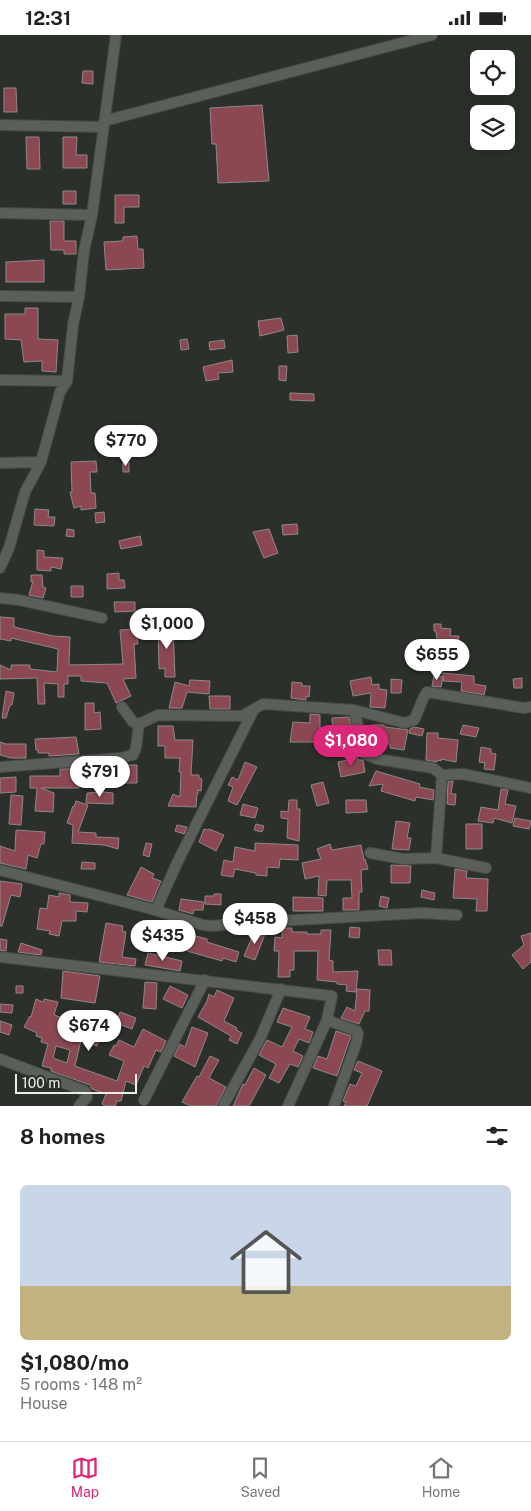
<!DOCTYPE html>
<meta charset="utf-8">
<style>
body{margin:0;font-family:"Public Sans",sans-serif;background:#f2f2f2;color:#222;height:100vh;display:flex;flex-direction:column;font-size:19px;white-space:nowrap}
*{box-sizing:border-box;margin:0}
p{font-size:16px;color:#767676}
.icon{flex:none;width:28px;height:28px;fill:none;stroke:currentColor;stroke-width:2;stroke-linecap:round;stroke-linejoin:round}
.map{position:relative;height:1071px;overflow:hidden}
.panel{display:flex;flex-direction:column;background:#fff;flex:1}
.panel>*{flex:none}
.fabs{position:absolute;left:470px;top:15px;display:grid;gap:10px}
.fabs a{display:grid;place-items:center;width:45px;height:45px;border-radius:8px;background:#fff;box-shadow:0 2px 12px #0003;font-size:25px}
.scale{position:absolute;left:15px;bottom:12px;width:122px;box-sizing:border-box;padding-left:5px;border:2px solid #eaedea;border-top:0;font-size:14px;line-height:18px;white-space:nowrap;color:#eaedea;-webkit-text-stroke:4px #2c302b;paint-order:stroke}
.price{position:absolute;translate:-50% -42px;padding:0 11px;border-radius:18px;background:#fff;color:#222;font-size:16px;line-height:32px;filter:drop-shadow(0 1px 2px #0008)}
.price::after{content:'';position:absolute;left:50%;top:30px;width:15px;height:11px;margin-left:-8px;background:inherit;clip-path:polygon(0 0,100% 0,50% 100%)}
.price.on{background:#db2777;color:#fff}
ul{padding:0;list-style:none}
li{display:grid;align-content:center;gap:10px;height:265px;padding:0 20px}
li span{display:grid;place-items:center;height:155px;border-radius:8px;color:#555}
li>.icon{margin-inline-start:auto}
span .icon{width:90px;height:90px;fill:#fffc;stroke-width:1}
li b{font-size:21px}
h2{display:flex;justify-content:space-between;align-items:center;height:60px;padding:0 20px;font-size:21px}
.status{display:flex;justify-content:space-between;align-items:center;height:35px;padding:0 25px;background:#fff;direction:ltr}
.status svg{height:14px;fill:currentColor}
.tab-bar{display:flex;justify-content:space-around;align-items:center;height:70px;border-top:1px solid #e0e0e0;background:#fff;font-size:14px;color:#767676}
.tab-bar a{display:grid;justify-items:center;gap:2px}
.tab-bar .on{color:#db2777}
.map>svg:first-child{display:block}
.building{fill:#8b4852;stroke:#908888;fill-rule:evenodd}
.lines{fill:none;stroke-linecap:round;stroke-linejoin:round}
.minor-casing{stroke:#484b47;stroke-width:12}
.minor{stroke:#5a5f59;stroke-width:10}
</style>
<div class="status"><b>12:31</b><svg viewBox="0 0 49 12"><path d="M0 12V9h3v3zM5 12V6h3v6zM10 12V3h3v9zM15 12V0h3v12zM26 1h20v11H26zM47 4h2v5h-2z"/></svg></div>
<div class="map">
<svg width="531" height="1071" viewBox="0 0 531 1071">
<rect width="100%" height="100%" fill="#2c302b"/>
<path class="building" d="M83,36H93V49L82,48Z
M4,53H16L17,77H4Z
M262,70L269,146L218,148L216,109H212L210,73Z
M26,102H39L40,134H27Z
M63,102H77L76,120H87V133H63Z
M63,156H76V169H63Z
M115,160H139V172H124V188H115Z
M50,186H64V206H76V219H64V215H51Z
M137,201L138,214H143L144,233L106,235L104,207L123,206V202Z
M44,225V247H6V227Z
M25,273H38V304L58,305L56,337L42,336V326L24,327L21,305L5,304V279H25Z
M281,283L284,295L260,301L258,286Z
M297,300L298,317L288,318L287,301Z
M187,304L189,314L181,315L180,305Z
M224,305L225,313L210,315L209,307Z
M232,325L233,337L218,338L219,344L206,346L203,332Z
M279,331H287L286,346L279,345Z
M290,358L314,359V366L290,365Z
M96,426L97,437H90L91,458H95L96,473L81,475V471L74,473L70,457H72L71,427Z
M123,428H129V437H123Z
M35,474L49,475L48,482H55L54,491L34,490Z
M104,477L105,487L96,488L95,478Z
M297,489L298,499L283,500L282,490Z
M67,494L74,495V502L66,501Z
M269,494L278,518L264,523L253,497Z
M140,501L142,510L121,514L119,506Z
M37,515L44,516V522L63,523L61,534L51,532V536L37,535Z
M119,538V545H124L125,553L107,554V539Z
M31,540H42L43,552L46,553L43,563L29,560L33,546L31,547Z
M71,551H83V562H71Z
M114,567H135V576L115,577Z
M0,582L14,583V592L53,601L70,602L69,630L123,629L120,595L136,594L138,609H134L136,643L123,644L131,661L116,668L107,648L81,646V641H68V649H64V662H58V649L44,648L45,669H38L37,643L0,644V630L11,635V630H30V634L57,637L58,614L11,603V606L0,604Z
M434,589H441V593L451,594L450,601H459L458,610H446L447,605L437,606L436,596H434Z
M158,591H173L175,642H165V633L159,634Z
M443,638L474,641V649L486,651L484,660L461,656L462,647L443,646Z
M434,640L443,642L441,652L432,651Z
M371,642L372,650L379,649V654L387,655L385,673L370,672L371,658L353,661L350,646Z
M522,643V653H514L513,644Z
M391,644L402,645L401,658H391Z
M190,645L210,646L209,659L187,657L182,673H169L175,647L189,651Z
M292,647L302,648V651H310L309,662L306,661V665L291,663Z
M6,656L14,658L12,670H10L6,683H2Z
M209,661H230V674H210Z
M85,668H94V678L100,677L101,694L85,695Z
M310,679L320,680V707H290L293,687L310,688Z
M349,682L352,695L333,697L332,683Z
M372,690H383L386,692L408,695L404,715L390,713V709H372Z
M463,690L479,693L476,702L460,699Z
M158,691H173L175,705H193L191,740H199V743L202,744L201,756L198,755V759H197L196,772L168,771L173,759L180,762L181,737H179L180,723H165V711H158Z
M414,692L424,694L422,701L409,698L410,694Z
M427,698H438V703L458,705L456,727L441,724V726L437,725V727L426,725Z
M76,702L79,719L49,721V718H38V715H36L35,704Z
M0,707L6,709H26V723H11L0,720Z
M481,712L491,714V718L496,719L494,735L484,734L485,728L479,727Z
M358,723V725H363L365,737L341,742L338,727Z
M245,727L257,732L237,770L228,766L233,752L228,750L232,742L238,745Z
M127,730H137V748H121V739H127Z
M60,734H76V738H78L79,753H41L54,758L53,777L35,776L37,753H30V741H60Z
M376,736L420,749L419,752L434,755L433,765L416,762L415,766L381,756L383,749L369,751Z
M16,742V757L0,758V743Z
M453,746L451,759H456L455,770L447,769L448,747Z
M323,747L329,768L317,771L311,750Z
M501,754L508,755L505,769L516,771L512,788L494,783L493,788L478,786L481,772L498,775Z
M103,757L113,758V769L86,768L87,758Z
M11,760L23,761L21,790L9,789Z
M289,765H297V774H300L299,806L287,803L288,784L281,783V776L288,777Z
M346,765H366L367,777L346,778Z
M76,766L88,770L78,797L96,798V802L119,803L118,814L104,810L72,808L73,790L67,788L73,771L74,772Z
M243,769L258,773L255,783L240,780Z
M515,783L531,786L529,794L513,791Z
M396,786L410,788L407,803H411L409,815L392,814Z
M256,789L264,791L262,797L254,795Z
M466,789H482V814H466Z
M177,790L187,792L184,799L175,796Z
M204,794L208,795L209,794L224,800L216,816L199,807Z
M16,795L45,797L44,809H41L37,823L28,820L26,834L0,828V811L15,816Z
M146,808L152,809L149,822L143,820Z
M255,808L298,810V825L280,824L279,833L267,832V841L256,840V838L235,834L233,842L221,840L224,825L233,827L235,812L255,816Z
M330,809L332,815L361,810L364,825L365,824L368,834L361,835L362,857H359V875H343V863H352L351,845H327L326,861L318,860L319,841L305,844L302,828L321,824L317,814Z
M82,827L95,828V834H81Z
M391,830L411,831L410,848H391Z
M141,832L154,839L152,843L161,846L152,867L127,860Z
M455,834L467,836L466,843L488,844L487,876H476L477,864L453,863Z
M0,846L22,849L20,862L11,860L2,891H0Z
M422,855L435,858L434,865L421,862Z
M59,858L70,860V867L88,868L87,877L76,876V886H62L59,901L49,899L50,896L37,894L40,873L47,874L49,860L59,862Z
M214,859H221V870L205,869V861H214Z
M381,861L389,863L387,873L379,871Z
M293,862L323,863V876H293Z
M181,864L204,867L203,875H194L193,879L179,875Z
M106,888L123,891L122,896L126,897L122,922L136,924L135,931L99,927Z
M350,892L360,893L359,903L349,902Z
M282,893H292V897H307V899H321V895H331L329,925L333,926V937L358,936L356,957L346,956L347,950L337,949V947L317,945L318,916H294V935H290V942H278L279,916H274L275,902L282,903Z
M255,895L265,899L255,925L244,921Z
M531,898V927L523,934L512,920L524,910L521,901Z
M192,900L207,904V907L239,917L236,927L223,923L222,926L187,916Z
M0,904L7,905L6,916L0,915Z
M21,908L42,915L41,920L18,917Z
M378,915H391L392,930H379Z
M148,918L182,926L180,936L145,930Z
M63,936L100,941L95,968L61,963Z
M145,947L157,948L156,974L143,973Z
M16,951H23V958H16Z
M170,951L188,960L182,973L163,964Z
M357,954L370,955L369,976H365L359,989L341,983L347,972L355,976Z
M217,955L234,963L224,986L237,993L236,995L242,998L237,1009L229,1005L231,1001L198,982L207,966L209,959L214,962Z
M36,964L43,967L44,964L58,967L54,980L66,984L64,989L77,994V991L101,999L97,1011L81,1005L75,1031L117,1046L124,1026L109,1020L114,1010L116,1011L119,1005L134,1012L143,994L166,1006L161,1017L156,1015L148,1033L144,1031L136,1050L126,1046L121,1066H117L115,1071H106L102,1069L106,1059L92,1054L90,1050L51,1036V1033L42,1031L48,1009L41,1007L42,1003L36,1001L37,998L24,992L30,981L31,982ZM56,1011L70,1015L67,1028L53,1023Z
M0,969L13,970L12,978L0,977Z
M283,973L310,982L305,994L313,997L309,1008L299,1004L293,1016L303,1021L298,1032L290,1029L279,1048L269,1043L276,1029L259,1020L267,1005L282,1012L292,992L277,987Z
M120,977L136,983L132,994L116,988Z
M0,986L12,990L9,1000L0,997Z
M192,992L208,998L195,1032L174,1021L180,1009L185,1012Z
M336,996L351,1001L337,1041L313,1033L318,1021L327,1024Z
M210,1021L219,1025L209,1043L226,1052L216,1071H191L182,1067L197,1041L199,1042Z
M358,1026L382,1036L367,1071H344L346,1067L343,1066L350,1049L356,1051L362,1038L354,1035Z
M254,1033L266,1040L249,1071H233L243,1049L245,1050Z"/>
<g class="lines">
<defs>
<path id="minor" d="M104,86L432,0
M0,90L103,92
M0,178L92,180
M0,261L79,262
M0,345L67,346
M0,428L41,427
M0,533L9,513L25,457L41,427L60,357L67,346L73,290L79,262L84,216L92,180L116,0
M0,563L19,565L102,583
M122,672L133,687L139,689L158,680L242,681L263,669L354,675L405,688L414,685C418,678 423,661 427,657L524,673L531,672
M354,675L365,719L377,724L433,733L442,740L463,739L531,753
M0,732L121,723L133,720L136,713L139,689
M442,740L436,823L486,833
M370,818L403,824L436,823
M0,835L148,873L203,890L213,891L240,888L422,878L457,880
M156,875L177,828L254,674
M0,922L332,961L327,985L288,1071
M327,985L357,996L358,999L356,1009L334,1071
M0,1024L85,1056L87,1062L79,1071
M144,1065L205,945
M223,1071L260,1004L281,954"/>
</defs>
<use href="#minor" class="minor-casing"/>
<use href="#minor" class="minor"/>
</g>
</svg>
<div class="fabs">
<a><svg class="icon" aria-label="locate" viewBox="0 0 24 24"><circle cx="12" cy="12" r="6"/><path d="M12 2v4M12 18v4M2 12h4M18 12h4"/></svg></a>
<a><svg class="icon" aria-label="layers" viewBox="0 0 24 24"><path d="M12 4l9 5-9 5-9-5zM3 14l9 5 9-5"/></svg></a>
</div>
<div class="scale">100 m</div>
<b class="price" style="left:126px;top:432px">$770</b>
<b class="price" style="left:167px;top:615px">$1,000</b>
<b class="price" style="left:437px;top:646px">$655</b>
<b class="price on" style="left:351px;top:732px">$1,080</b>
<b class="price" style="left:100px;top:763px">$791</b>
<b class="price" style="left:255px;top:910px">$458</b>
<b class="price" style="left:163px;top:927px">$435</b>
<b class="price" style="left:89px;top:1017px">$674</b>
</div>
<section class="panel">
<h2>8 homes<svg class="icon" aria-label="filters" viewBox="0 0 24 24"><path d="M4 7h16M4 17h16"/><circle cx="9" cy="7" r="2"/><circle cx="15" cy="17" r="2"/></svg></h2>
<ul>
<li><span style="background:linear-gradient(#c9d6e8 65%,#c2b280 0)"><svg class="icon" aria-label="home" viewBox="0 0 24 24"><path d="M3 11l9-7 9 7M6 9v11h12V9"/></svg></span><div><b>$1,080/mo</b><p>5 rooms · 148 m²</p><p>House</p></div></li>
</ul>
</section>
<nav class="tab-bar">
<a class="on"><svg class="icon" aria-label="map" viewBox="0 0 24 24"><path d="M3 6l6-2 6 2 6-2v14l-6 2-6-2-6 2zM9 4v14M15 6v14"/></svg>Map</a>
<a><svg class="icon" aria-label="saved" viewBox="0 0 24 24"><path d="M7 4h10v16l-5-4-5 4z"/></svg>Saved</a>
<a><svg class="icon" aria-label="home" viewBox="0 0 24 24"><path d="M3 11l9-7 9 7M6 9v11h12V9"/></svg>Home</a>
</nav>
